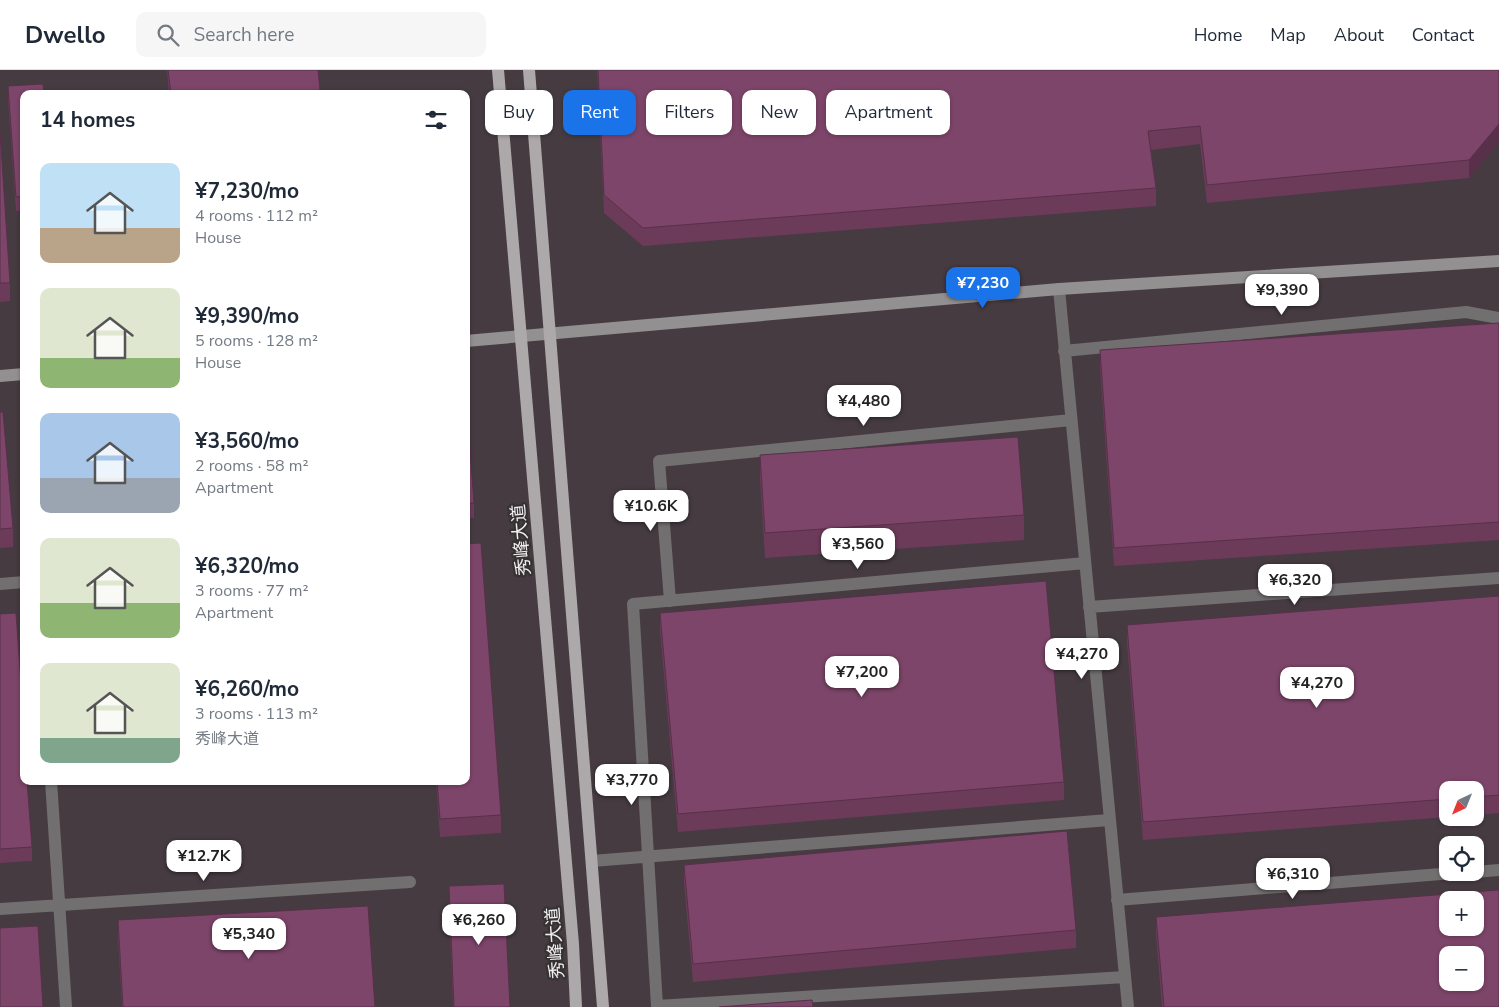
<!DOCTYPE html>
<meta charset="utf-8">
<style>
body{margin:0;font-family:"Nunito Sans","Noto Sans SC",sans-serif;background:#f6f6f7;color:#1f2937;height:100vh;display:flex;flex-direction:column;font-size:19px;white-space:nowrap}
*{box-sizing:border-box;margin:0}
p{font-size:16px;color:#747a83}
.icon{flex:none;width:28px;height:28px;fill:none;stroke:currentColor;stroke-width:2;stroke-linecap:round;stroke-linejoin:round}
.map{position:relative;flex:1;overflow:hidden}
.sheet{position:absolute;left:20px;top:20px;width:450px;height:695px;display:flex;flex-direction:column;background:#fff;border-radius:10px;box-shadow:0 1px 4px #0004}
.sheet>*{flex:none}
.banner{position:absolute;left:485px;top:20px;width:475px;height:45px;display:flex;gap:10px}
.needle{width:32px;rotate:223deg}
.tools{position:absolute;left:1439px;top:711px;display:grid;gap:10px}
.tools a{display:grid;place-items:center;width:45px;height:45px;border-radius:10px;background:#fff;box-shadow:0 1px 4px #0004;font-size:25px}
.price{position:absolute;translate:-50% -42px;padding:0 11px;border-radius:10px;background:#fff;color:#222;font-size:16px;line-height:32px;filter:drop-shadow(0 1px 2px #0008)}
.price::after{content:'';position:absolute;left:50%;top:30px;width:15px;height:11px;margin-left:-8px;background:inherit;clip-path:polygon(0 0,100% 0,50% 100%)}
.price.on{background:#1a73e8;color:#fff}
ul{padding:0;list-style:none}
li{display:flex;align-items:center;gap:15px;height:125px;padding:0 20px}
li span{display:grid;place-items:center;flex:none;width:140px;height:100px;border-radius:10px;color:#555}
li>.icon{margin-inline-start:auto}
span .icon{width:60px;height:60px;fill:#fffc;stroke-width:1}
li b{font-size:21px}
h2{display:flex;justify-content:space-between;align-items:center;height:60px;padding:0 20px;font-size:21px}
.tag{padding:0 18px;border-radius:10px;background:#fff;box-shadow:0 1px 4px #0004;font-size:18px;line-height:45px}
.tag.on{background:#1a73e8;color:#fff}
header{display:flex;align-items:center;gap:30px;box-sizing:border-box;height:70px;padding:0 25px;background:#fff;border-bottom:1px solid #e0e1e3}
header strong{font-size:24px}
nav{display:flex;gap:28px;margin-inline-start:auto;font-size:18px}
.search{width:350px;height:45px;background:#f6f6f7;display:flex;align-items:center;gap:12px;box-sizing:border-box;padding:0 18px;border-radius:10px;color:#747a83;font-size:19px}
.map>svg:first-child{display:block}
.built{fill:#453b41;fill-rule:evenodd}
.lines{fill:none;stroke-linecap:round;stroke-linejoin:round}
.street{stroke:#716f70;stroke-width:12}
.secondary{stroke:#939091;stroke-width:12}
.primary{stroke:#ada9ab;stroke-width:12}
.wall{fill:#6c3b5a}
.shaded-wall{fill:#58304a}
.building{fill:#7d4569;stroke:#58304a;fill-rule:evenodd}
.labels{text-anchor:middle;stroke-width:4.5;stroke-linejoin:round;paint-order:stroke}
.street-label{font-size:18px;fill:#f1eef0;stroke:#363234}
</style>
<header>
<strong>Dwello</strong>
<div class="search"><svg class="icon" aria-label="search" viewBox="0 0 24 24"><circle cx="10" cy="10" r="6"/><path d="M15 15l6 6"/></svg>Search here</div>
<nav><a>Home</a><a>Map</a><a>About</a><a>Contact</a></nav>
</header>
<div class="map">
<svg width="1499" height="937" viewBox="0 0 1499 937">
<rect width="100%" height="100%" fill="#363234"/>
<path class="built" d="M0,0H1499V937H0ZM24,24H466V711H24ZM1448,720H1475V748H1448ZM1448,775H1475V802H1448ZM1448,830H1475V858H1448ZM1448,885H1475V912H1448Z"/>
<g class="lines">
<path class="street" d="M1059,219L1128,937
M1064,281L1466,242L1499,248
M1085,493L633,534L657,936L1125,907
M0,514L24,512
M670,531L659,391L1071,350
M1089,537L1499,508
M51,711L66,937
M592,791L1109,750
M1475,802L1499,800
M1117,830L1466,802
M0,839L410,812"/>
<path class="secondary" d="M466,271L1059,219L1499,191
M0,306L24,304"/>
<path class="primary" d="M498,0L573,874L576,937
M529,0L603,937"/>
</g>
<path class="wall" d="M167,0H318L320,24H169Z
M597,0H1499V72L1469,108L1207,133L1200,74L1151,80L1156,118V136L643,176L604,143Z
M8,16L24,24V140L16,141L8,30Z
M0,61L10,213V231L0,232Z
M1499,253V470L1114,496L1100,298V280Z
M466,327L474,433V448H466Z
M0,342L13,458V477L0,478Z
M760,385L1024,445V470L765,488L760,410Z
M1499,526V743L1475,745V720H1448V747L1143,770L1127,573V555Z
M660,543L1064,712V730L678,762L660,561Z
M0,544L32,777V791L0,793Z
M436,711H466L501,745V763L440,767Z
M684,795L1076,860V878L693,912L684,813Z
M449,816L510,937H453L449,834Z
M1156,847L1499,937H1162L1156,865Z
M118,850L375,937H122L118,869Z"/>
<path class="shaded-wall" d="M1499,54V72L1469,108V90Z"/>
<path class="building" d="M168,0H318L320,20L308,22L309,24H171Z
M598,0H1499V54L1469,90L1207,115L1200,56L1148,61L1156,118L643,158L604,125Z
M43,14L44,24H24V126L16,127L8,16Z
M0,61L10,213H0Z
M1499,253V452L1114,478L1100,280Z
M466,327L474,433L466,434Z
M0,342H3L13,458L0,459Z
M1018,367L1024,445L765,463L760,385Z
M481,473L501,745L440,749L437,711H466V474Z
M1046,511L1064,712L678,744L660,543Z
M1499,526V725L1475,727V720H1448V729L1143,752L1127,555Z
M16,543L24,656V711H27L32,777L0,779V544Z
M1067,761L1076,860L693,894L684,795Z
M504,814L510,937H454L449,816Z
M1499,820V937H1164L1156,847ZM1448,830H1475V858H1448ZM1448,885H1475V912H1448Z
M368,836L375,937H123L118,850Z
M38,856L43,937H0V858Z
M812,930L813,937H719Z"/>
<g class="labels">
<g class="street-label">
<text transform="translate(521 470) rotate(-95)" y="6">秀峰大道</text>
<text transform="translate(555 873) rotate(-94)" y="6">秀峰大道</text>
</g>
</g>
</svg>
<div class="tools">
<a><svg class="needle" viewBox="-14 -14 28 28"><path d="M0-13l5 13h-10z" fill="#e53935"/><path d="M0 13l5-13h-10z" fill="#747a83"/></svg></a>
<a><svg class="icon" aria-label="locate" viewBox="0 0 24 24"><circle cx="12" cy="12" r="6"/><path d="M12 2v4M12 18v4M2 12h4M18 12h4"/></svg></a>
<a>+</a>
<a>−</a>
</div>
<b class="price on" style="left:983px;top:239px">¥7,230</b>
<b class="price" style="left:1282px;top:246px">¥9,390</b>
<b class="price" style="left:864px;top:357px">¥4,480</b>
<b class="price" style="left:651px;top:462px">¥10.6K</b>
<b class="price" style="left:858px;top:500px">¥3,560</b>
<b class="price" style="left:1295px;top:536px">¥6,320</b>
<b class="price" style="left:1082px;top:610px">¥4,270</b>
<b class="price" style="left:862px;top:628px">¥7,200</b>
<b class="price" style="left:1317px;top:639px">¥4,270</b>
<b class="price" style="left:632px;top:736px">¥3,770</b>
<b class="price" style="left:204px;top:812px">¥12.7K</b>
<b class="price" style="left:1293px;top:830px">¥6,310</b>
<b class="price" style="left:479px;top:876px">¥6,260</b>
<b class="price" style="left:249px;top:890px">¥5,340</b>
<div class="banner">
<a class="tag">Buy</a>
<a class="tag on">Rent</a>
<a class="tag">Filters</a>
<a class="tag">New</a>
<a class="tag">Apartment</a>
</div>
<section class="sheet">
<h2>14 homes<svg class="icon" aria-label="filters" viewBox="0 0 24 24"><path d="M4 7h16M4 17h16"/><circle cx="9" cy="7" r="2"/><circle cx="15" cy="17" r="2"/></svg></h2>
<ul>
<li><span style="background:linear-gradient(#bfe0f5 65%,#b9a48a 0)"><svg class="icon" aria-label="home" viewBox="0 0 24 24"><path d="M3 11l9-7 9 7M6 9v11h12V9"/></svg></span><div><b>¥7,230/mo</b><p>4 rooms · 112 m²</p><p>House</p></div></li>
<li><span style="background:linear-gradient(#dfe7d0 70%,#8fb573 0)"><svg class="icon" aria-label="home" viewBox="0 0 24 24"><path d="M3 11l9-7 9 7M6 9v11h12V9"/></svg></span><div><b>¥9,390/mo</b><p>5 rooms · 128 m²</p><p>House</p></div></li>
<li><span style="background:linear-gradient(#a9c7e8 65%,#9aa5b1 0)"><svg class="icon" aria-label="home" viewBox="0 0 24 24"><path d="M3 11l9-7 9 7M6 9v11h12V9"/></svg></span><div><b>¥3,560/mo</b><p>2 rooms · 58 m²</p><p>Apartment</p></div></li>
<li><span style="background:linear-gradient(#dfe7d0 65%,#8fb573 0)"><svg class="icon" aria-label="home" viewBox="0 0 24 24"><path d="M3 11l9-7 9 7M6 9v11h12V9"/></svg></span><div><b>¥6,320/mo</b><p>3 rooms · 77 m²</p><p>Apartment</p></div></li>
<li><span style="background:linear-gradient(#dfe7d0 75%,#7fa58c 0)"><svg class="icon" aria-label="home" viewBox="0 0 24 24"><path d="M3 11l9-7 9 7M6 9v11h12V9"/></svg></span><div><b>¥6,260/mo</b><p>3 rooms · 113 m²</p><p>秀峰大道</p></div></li>
</ul>
</section>
</div>
